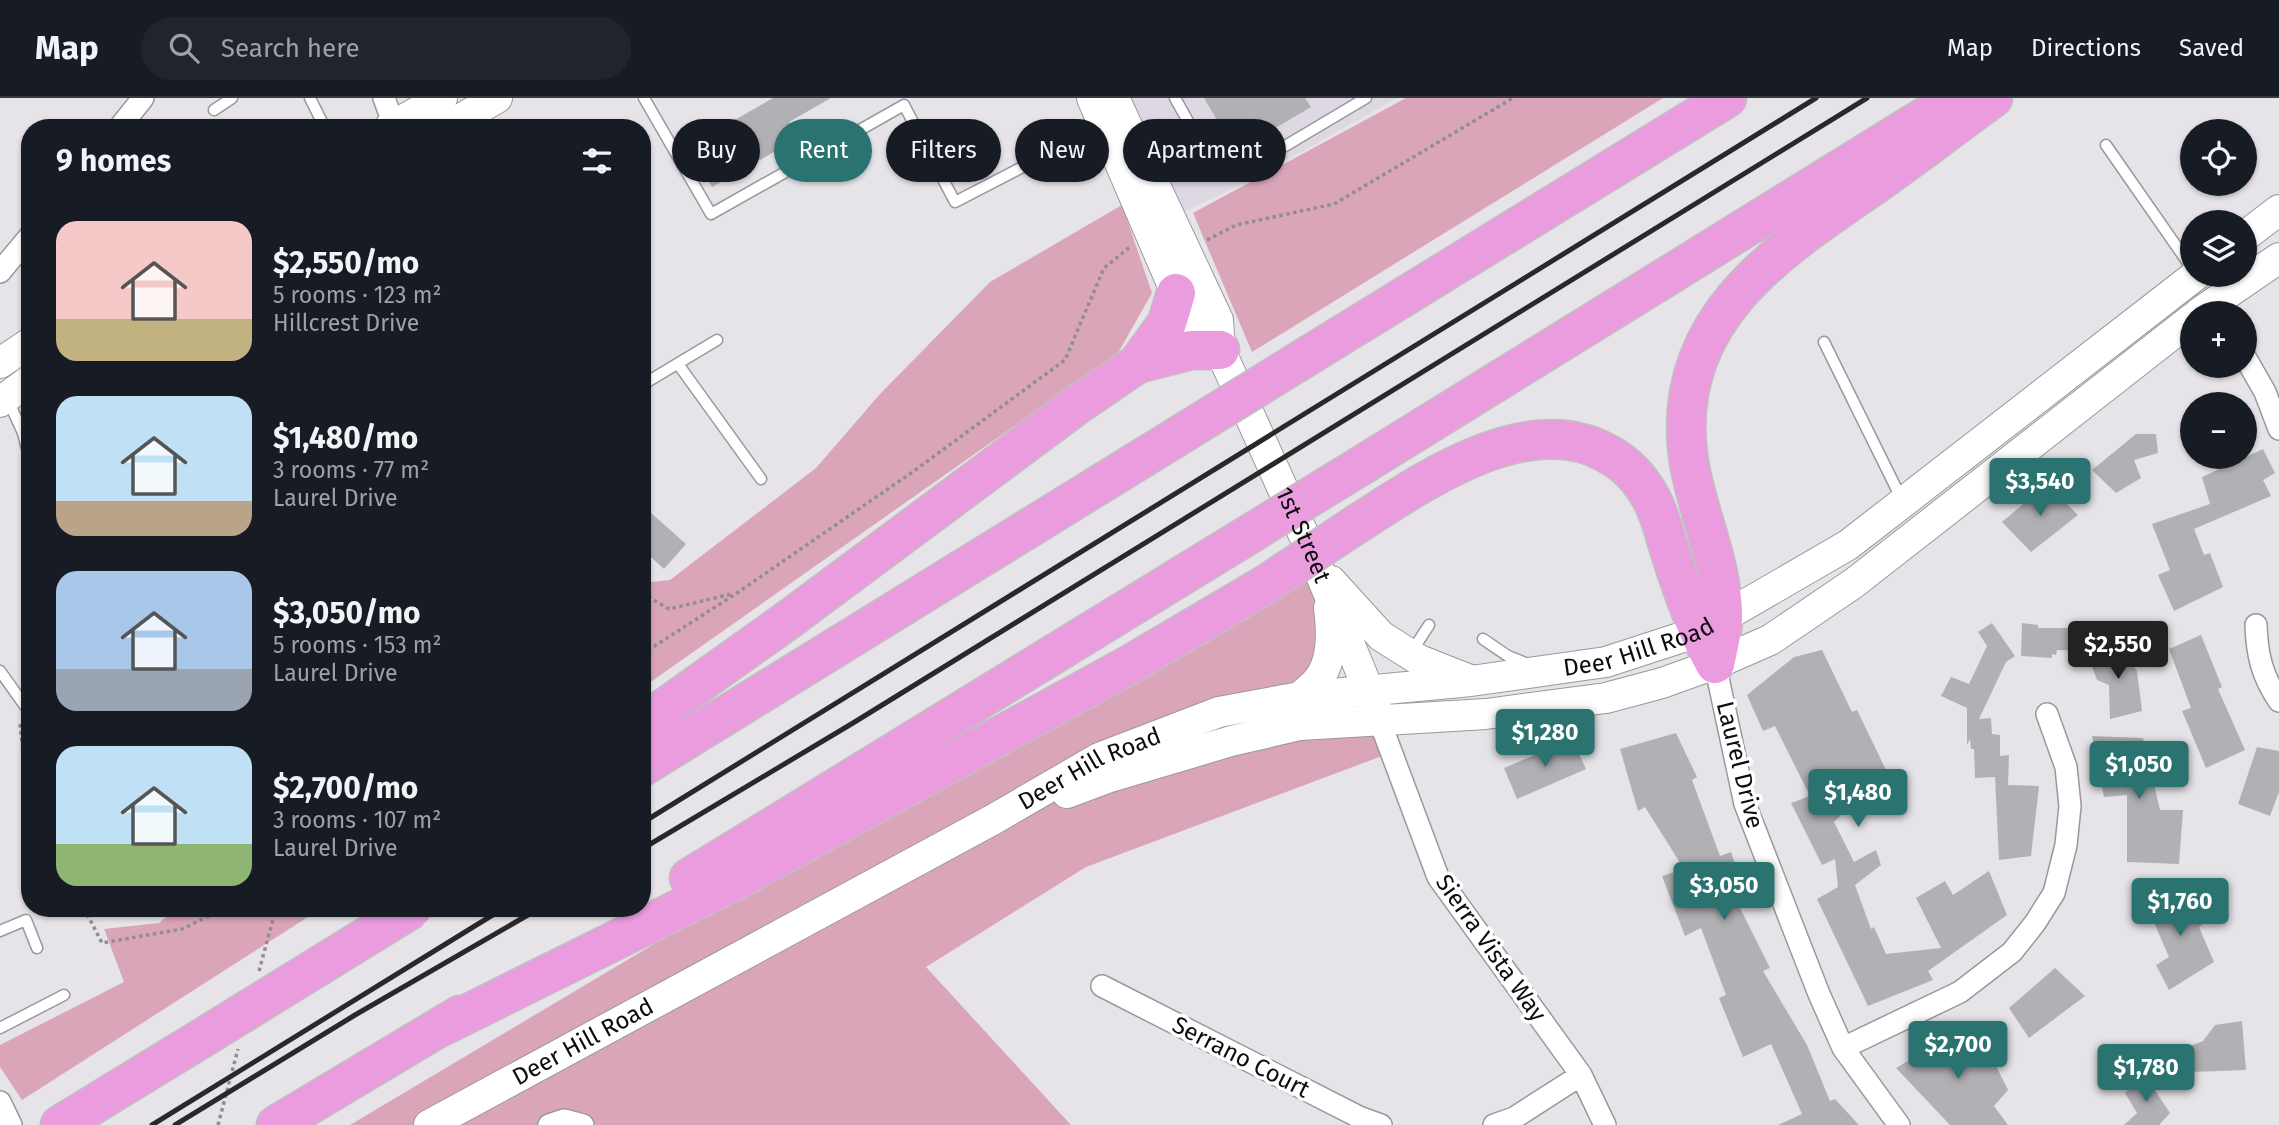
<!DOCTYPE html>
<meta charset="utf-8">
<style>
body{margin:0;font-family:"Fira Sans",sans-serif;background:#20242c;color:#f1f3f6;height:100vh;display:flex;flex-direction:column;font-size:26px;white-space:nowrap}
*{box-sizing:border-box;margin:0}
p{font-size:23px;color:#9ea1a6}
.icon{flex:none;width:38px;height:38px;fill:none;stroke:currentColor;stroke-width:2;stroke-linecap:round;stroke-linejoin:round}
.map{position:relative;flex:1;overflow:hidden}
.details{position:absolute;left:21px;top:21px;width:630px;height:798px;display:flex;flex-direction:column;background:#171b24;border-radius:28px;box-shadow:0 2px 5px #0004}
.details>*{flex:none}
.banner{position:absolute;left:672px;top:21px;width:665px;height:63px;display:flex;gap:14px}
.tools{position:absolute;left:2180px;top:21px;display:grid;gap:14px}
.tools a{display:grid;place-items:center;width:77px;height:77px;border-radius:50%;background:#171b24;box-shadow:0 2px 5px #0004;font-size:35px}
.price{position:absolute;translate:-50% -60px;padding:0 16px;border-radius:7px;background:#2a7370;color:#fff;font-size:23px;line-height:46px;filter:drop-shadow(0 2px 4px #0008)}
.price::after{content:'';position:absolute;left:50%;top:42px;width:21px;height:16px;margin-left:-10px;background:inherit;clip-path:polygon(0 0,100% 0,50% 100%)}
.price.active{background:#222;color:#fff}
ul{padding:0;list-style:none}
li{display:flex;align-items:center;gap:21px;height:175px;padding:0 35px}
li span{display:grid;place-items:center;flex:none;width:196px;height:140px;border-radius:21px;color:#555}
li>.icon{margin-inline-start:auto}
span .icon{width:84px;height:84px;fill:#fffc;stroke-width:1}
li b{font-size:30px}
h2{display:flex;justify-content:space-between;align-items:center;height:84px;padding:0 35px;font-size:30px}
.pill{padding:0 24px;border-radius:32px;background:#171b24;box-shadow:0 2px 5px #0004;font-size:24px;line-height:63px}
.pill.active{background:#2a7370;color:#fff}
header{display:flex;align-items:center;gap:42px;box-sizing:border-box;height:98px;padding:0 35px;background:#171b24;border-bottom:2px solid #363941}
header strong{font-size:33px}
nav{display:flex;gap:38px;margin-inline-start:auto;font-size:24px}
.search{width:490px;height:63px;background:#20242c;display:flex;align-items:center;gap:18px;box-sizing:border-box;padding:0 24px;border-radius:38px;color:#9ea1a6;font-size:26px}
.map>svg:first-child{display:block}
.built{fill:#ded8e3}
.green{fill:#dba5b9}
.building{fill:#b1b1b5}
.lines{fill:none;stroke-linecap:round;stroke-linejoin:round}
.lane-casing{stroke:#9a989c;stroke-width:13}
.street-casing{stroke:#9a989c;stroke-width:24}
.secondary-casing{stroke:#9a989c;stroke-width:32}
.highway-casing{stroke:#c0c0c0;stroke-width:41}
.path{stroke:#8f8e91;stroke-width:3.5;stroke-dasharray:3.5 3.5;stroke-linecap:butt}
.lane{stroke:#fff;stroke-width:10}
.street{stroke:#fff;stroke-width:21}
.secondary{stroke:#fff;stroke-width:30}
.highway{stroke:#ea9cdf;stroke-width:38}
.rail{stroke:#29292a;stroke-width:5}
.highway-bridge-casing{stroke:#c0c0c0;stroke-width:41;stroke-linecap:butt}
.highway-bridge{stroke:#ea9cdf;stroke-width:38}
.labels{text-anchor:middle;stroke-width:7;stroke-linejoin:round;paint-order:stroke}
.street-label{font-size:24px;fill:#0c0c0d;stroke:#fff}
</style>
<header>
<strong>Map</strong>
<div class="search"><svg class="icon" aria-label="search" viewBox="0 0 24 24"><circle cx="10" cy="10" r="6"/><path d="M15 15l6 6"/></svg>Search here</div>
<nav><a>Map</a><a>Directions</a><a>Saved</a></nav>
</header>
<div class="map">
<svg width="2279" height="1027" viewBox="0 0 2279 1027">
<rect width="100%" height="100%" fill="#e6e4e8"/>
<path class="built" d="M1124,0H1397L1257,79L1178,117Z"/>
<path class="green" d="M1406,0H1663L1252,254L1193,115Z
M1122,107L1152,195L1118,255L642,590V485L670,482L816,370L880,296L990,184Z
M1317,468L1319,582L1219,614L1107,680L1380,624L1390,655L1086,769L926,869L1071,1027H350L738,796Z
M177,810H322L22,1002L0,969V947L124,884L104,831L159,825Z"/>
<path class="building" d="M773,0H831L789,24L799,40L712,89L689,48Z
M1204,0H1305L1311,9L1240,51L1234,41L1230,44Z
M2136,336H2156L2158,355L2134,362L2141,380L2116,395L2092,372Z
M2263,351L2275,375L2263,382L2271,398L2194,431L2204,457L2210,455L2223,489L2174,513L2158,477L2170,472L2152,426L2210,406L2202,379Z
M2047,386L2078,417L2031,454L2002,424Z
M642,407L686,446L664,471L642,451Z
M1992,525L2015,558L2006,564L1979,621L1991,620L1992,636L2000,637V658L2009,657L2008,687L2039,688L2031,758L1999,762L1995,679L1975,680L1974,651H1971L1970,641L1967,647V610L1941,598L1951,579L1969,586L1987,548L1978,534Z
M2022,525L2038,527V530H2086L2087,553L2057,552L2056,557L2052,556V560L2021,558Z
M2201,537L2222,589L2218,591L2245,652L2206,670L2182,613L2191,610L2169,551Z
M2117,545L2137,573L2142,613L2110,621L2109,587L2097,582L2089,561Z
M1822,552L1852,614L1857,612L1886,672L1827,686L1842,716L1834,724L1854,764L1876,752L1881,767L1855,787L1871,831L1874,829L1886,856L1941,850L1916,800L1945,783L1953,797L1989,773L2007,817L1928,873L1933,882L1868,908L1817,801L1838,789L1835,761L1822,767L1791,705L1810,698L1775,628L1763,633L1747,597L1794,559Z
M1676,635L1697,679L1692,682L1720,758L1731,754L1748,805L1740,810L1770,870L1763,873L1807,947L1830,1003L1835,1001L1859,1027H1778L1802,1016L1771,946L1743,959L1719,900L1726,897L1701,830L1685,838L1662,778L1684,771L1645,709L1638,713L1620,651Z
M2092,638L2143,640L2160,712H2183L2179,766L2127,764V697L2104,699Z
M1572,641L1586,671L1517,701L1504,670Z
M2257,649L2279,653V694L2270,718L2238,706Z
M2175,793L2185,806L2193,800L2206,824L2199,829L2214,864L2169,892L2156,867L2169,859L2145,804Z
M2055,870L2085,898L2029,940L2009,910Z
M2242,923L2246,972L2191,974L2188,949L2203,943L2215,927Z
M1967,929L1993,970L1996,968L2008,992L1994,1008L2008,1027H1950L1896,970Z
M2144,976L2170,1015L2159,1027H2124L2137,1015L2125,995Z"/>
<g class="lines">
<defs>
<path id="lane" d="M310,0L324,28
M644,0L711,116L904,7L955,104L1102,28
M1175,0L1209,61L1250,64L1270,57L1366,0
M214,12L232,0
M2106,47L2193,172
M1824,244L1902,402
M678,266L761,381
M642,287L717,242
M8,302L23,335L30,362
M1483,541L1508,558L1528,566
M1409,551L1418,544L1429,527
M0,573L30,615
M0,833L26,822L37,850
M0,930L64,897"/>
<path id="street" d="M384,0L395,30
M119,30L143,0
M0,174L30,138
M2245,259L2265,294L2279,331
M2256,527C2257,557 2262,578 2279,603
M1715,566L1745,706L1819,896L1843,950L1899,1027
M1380,624L1438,779L1581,977L1605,1027
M1102,888L1359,1019L1381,1027
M1843,950L1960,894L2012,854L2035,825L2054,795L2066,747L2070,708L2066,669L2047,616
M0,1004L11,1027
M549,1027L564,1022L583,1027
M1494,1027L1514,1020L1581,977"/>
<g id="secondary">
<path d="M1092,0L1176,195L1194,230L1220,252"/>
<path id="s1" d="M1114,0L1218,222L1220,252L1311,453L1376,610"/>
<path d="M389,30L442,0"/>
<path d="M445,30L497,0"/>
<path d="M2245,138L2279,112"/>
<path d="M2199,215L2279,160"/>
<path d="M0,265L30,245"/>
<path d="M0,304L30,282"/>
<path d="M1331,483L1381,538L1419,562L1467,581"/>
<path d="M1300,599C1305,594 1312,589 1317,583C1333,565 1332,533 1329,510"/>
<path d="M1067,695L1107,680L1231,643L1300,627L1486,616L1606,600L1662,585L1715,566L1770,542L1854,485L2193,220"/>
<path id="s2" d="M429,1027L994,721L1099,660L1219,614L1300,599L1471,583L1606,564L1698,534L1848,447L2196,177"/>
</g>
<path id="highway" d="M1306,259L1727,0
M1137,266L1191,252H1220
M1359,369L1952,2
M1354,428C1421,385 1528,309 1608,356C1627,366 1642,383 1652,402C1661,419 1665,439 1671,457C1683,495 1696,532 1715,566
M1715,566C1718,551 1723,534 1723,519C1723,462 1692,405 1687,348C1676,217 1779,153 1873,88C1914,59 1953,29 1993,0
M642,626L788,522L1077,307L1137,266L1167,225L1176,195
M642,669L1175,340
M689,780L1222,453
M439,930L735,783L1131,566L1265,487
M60,1027L199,942
M276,1027L460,917"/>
</defs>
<use href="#lane" class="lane-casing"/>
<use href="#street" class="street-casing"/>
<use href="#secondary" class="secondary-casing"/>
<use href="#highway" class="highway-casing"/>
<path class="path" d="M1207,142L1236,127L1334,106L1513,0
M642,495L669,511L731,496
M642,556L737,495L914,373L1065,262L1104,170L1130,149
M20,626L23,652L30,675
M84,810L102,845L182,831L225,810
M259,873L276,810
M218,1027L238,951"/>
<use href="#lane" class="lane"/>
<use href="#street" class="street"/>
<use href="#secondary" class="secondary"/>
<use href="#highway" class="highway"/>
<path class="rail" d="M642,725L1816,0
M642,751L853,625L1867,0
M152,1027L504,810
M175,1027L355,917L540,810"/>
<defs>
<path id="highway-bridge" d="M1175,340L1306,259
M1222,453L1359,369
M1265,487L1354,428
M199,942L413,810"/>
</defs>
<use href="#highway-bridge" class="highway-bridge-casing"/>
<use href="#highway-bridge" class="highway-bridge"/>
</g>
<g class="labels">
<g class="street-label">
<text dy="8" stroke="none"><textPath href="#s1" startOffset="478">1st Street</textPath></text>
<text dy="8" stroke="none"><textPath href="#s2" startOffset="1318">Deer Hill Road</textPath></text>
<text transform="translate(1740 667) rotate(76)" y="8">Laurel Drive</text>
<text dy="8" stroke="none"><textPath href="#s2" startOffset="751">Deer Hill Road</textPath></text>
<text transform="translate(1491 850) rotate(55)" y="8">Sierra Vista Way</text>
<text dy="8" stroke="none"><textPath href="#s2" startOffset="175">Deer Hill Road</textPath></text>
<text transform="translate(1241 959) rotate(27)" y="8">Serrano Court</text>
</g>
</g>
</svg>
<div class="tools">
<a><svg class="icon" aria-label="locate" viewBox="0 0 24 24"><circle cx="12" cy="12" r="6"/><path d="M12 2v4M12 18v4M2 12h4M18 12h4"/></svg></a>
<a><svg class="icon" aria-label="layers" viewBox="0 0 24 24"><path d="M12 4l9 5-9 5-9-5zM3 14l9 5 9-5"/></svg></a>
<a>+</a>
<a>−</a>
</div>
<b class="price" style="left:2040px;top:420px">$3,540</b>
<b class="price active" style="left:2118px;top:583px">$2,550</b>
<b class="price" style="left:1545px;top:671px">$1,280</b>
<b class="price" style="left:2139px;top:703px">$1,050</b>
<b class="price" style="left:1858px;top:731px">$1,480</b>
<b class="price" style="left:1724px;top:824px">$3,050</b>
<b class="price" style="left:2180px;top:840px">$1,760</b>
<b class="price" style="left:1958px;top:983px">$2,700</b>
<b class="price" style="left:2146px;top:1006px">$1,780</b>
<div class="banner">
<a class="pill">Buy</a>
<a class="pill active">Rent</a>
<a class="pill">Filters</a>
<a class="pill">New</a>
<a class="pill">Apartment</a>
</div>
<section class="details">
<h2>9 homes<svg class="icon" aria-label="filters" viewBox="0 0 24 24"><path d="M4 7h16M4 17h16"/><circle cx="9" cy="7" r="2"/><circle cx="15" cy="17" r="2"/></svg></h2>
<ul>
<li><span style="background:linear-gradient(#f6c9c9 70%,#c2b280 0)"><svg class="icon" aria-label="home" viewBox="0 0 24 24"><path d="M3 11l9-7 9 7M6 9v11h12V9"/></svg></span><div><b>$2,550/mo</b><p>5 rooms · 123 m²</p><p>Hillcrest Drive</p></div></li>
<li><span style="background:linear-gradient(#bfe0f5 75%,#b9a48a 0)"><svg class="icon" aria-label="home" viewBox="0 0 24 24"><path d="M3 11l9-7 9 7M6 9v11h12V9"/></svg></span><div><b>$1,480/mo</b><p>3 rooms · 77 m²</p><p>Laurel Drive</p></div></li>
<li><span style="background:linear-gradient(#a9c7e8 70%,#9aa5b1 0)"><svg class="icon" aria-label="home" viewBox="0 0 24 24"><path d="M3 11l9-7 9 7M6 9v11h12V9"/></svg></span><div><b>$3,050/mo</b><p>5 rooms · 153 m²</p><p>Laurel Drive</p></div></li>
<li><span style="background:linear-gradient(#bfe0f5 70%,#8fb573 0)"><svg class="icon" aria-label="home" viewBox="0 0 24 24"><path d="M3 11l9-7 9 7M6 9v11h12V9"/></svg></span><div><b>$2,700/mo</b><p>3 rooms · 107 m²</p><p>Laurel Drive</p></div></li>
</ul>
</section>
</div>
